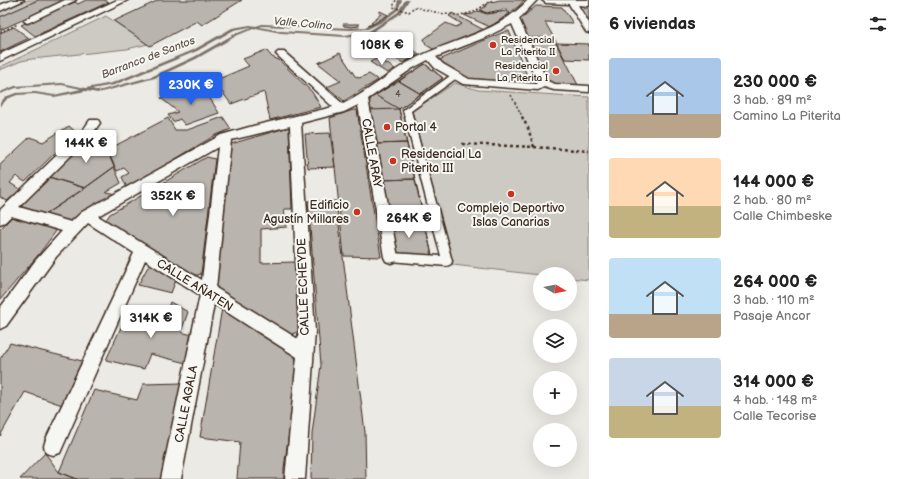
<!DOCTYPE html>
<html lang="es">
<meta charset="utf-8">
<style>
body{margin:0;font-family:"Balsamiq Sans",sans-serif;background:#f6f6f6;color:#222;height:100vh;display:flex;flex-direction:column;font-size:15px;white-space:nowrap}
*{box-sizing:border-box;margin:0}
p{font-size:13px;color:#767676}
.icon{flex:none;width:22px;height:22px;fill:none;stroke:currentColor;stroke-width:2;stroke-linecap:round;stroke-linejoin:round}
.map{position:relative;flex:1;overflow:hidden}
.drawer{display:flex;flex-direction:column;background:#fff;width:320px}
.drawer>*{flex:none}
.needle{width:26px;rotate:99deg}
.controls{position:absolute;left:533px;top:267px;display:grid;gap:8px}
.controls a{display:grid;place-items:center;width:44px;height:44px;border-radius:50%;background:#fff;box-shadow:0 4px 16px #0002;font-size:20px}
.price{position:absolute;translate:-50% -34px;padding:0 9px;border-radius:4px;background:#fff;color:#222;font-size:13px;line-height:26px;filter:drop-shadow(0 1px 2px #0008)}
.price::after{content:'';position:absolute;left:50%;top:24px;width:12px;height:9px;margin-left:-6px;background:inherit;clip-path:polygon(0 0,100% 0,50% 100%)}
.price.on{background:#2563eb;color:#fff}
ul{padding:0;list-style:none}
li{display:flex;align-items:center;gap:12px;height:100px;padding:0 20px}
li span{display:grid;place-items:center;flex:none;width:112px;height:80px;border-radius:4px;color:#555}
li>.icon{margin-inline-start:auto}
span .icon{width:48px;height:48px;fill:#fffc;stroke-width:1}
li b{font-size:17px}
h2{display:flex;justify-content:space-between;align-items:center;height:48px;padding:0 20px;font-size:17px}
main{display:flex;flex:1;min-height:0}
.map>svg:first-child{display:block}
.green{fill:#cdcac4;stroke:#847a71}
.lines{fill:none;stroke-linecap:round;stroke-linejoin:round}
.stream{fill:#7c7167;fill-rule:evenodd}
.building{fill:#bab4ae;stroke:#3b2a1e}
.pedestrian-casing{stroke:#3b2a1e;stroke-width:3}
.minor-casing{stroke:#3b2a1e;stroke-width:3}
.path-far1{stroke:#3b2a1e;stroke-width:1.5;stroke-dasharray:2 2;stroke-linecap:butt}
.path{stroke:#3b2a1e;stroke-width:2.5;stroke-dasharray:3 3;stroke-linecap:butt}
.pedestrian{fill:#f6f6f2;fill-rule:evenodd}
.minor{fill:#f6f6f2;fill-rule:evenodd}
.poi-dot{fill:#c8321e;stroke:#f6f6f2;stroke-width:1.5}
.labels{text-anchor:middle;stroke-width:4;stroke-linejoin:round;paint-order:stroke}
.far-number-label{font-size:9px;fill:#5b4c42}
.far-poi-label{font-size:10px;fill:#3b2a1e;stroke:#f6f6f2;text-anchor:start}
.far-water-label{font-size:11px;font-style:italic;fill:#615449;stroke:#f6f6f2}
.poi-label{font-size:12px;fill:#3b2a1e;stroke:#f6f6f2;text-anchor:start}
.street-label{font-size:12px;fill:#3b2a1e;stroke:#f6f6f2}
</style>
<main>
<div class="map">
<svg width="589" height="479" viewBox="0 0 589 479">
<rect width="100%" height="100%" fill="#ebeae5"/>
<filter id="ink" filterUnits="userSpaceOnUse"><feTurbulence type="fractalNoise" baseFrequency=".025" numOctaves="2"/><feDisplacementMap in="SourceGraphic" scale="8" xChannelSelector="R" yChannelSelector="G"/><feConvolveMatrix kernelMatrix="1 2 1 2 8 2 1 2 1" color-interpolation-filters="sRGB"/></filter>
<g filter="url(#ink)">
<path class="green" d="M28,0H38L0,17V12Z
M106,16L148,44L127,49L32,59L21,61L0,70V67Z
M455,83L478,90L589,97V280L570,278V274L540,275L453,265L412,111Z"/>
<g class="lines">
<path class="stream" d="M398,0H402L398,10L382,22L368,29L350,30L262,26L260,27L281,31L345,35L369,31L398,12L405,0H409L400,14L371,33L345,37L281,33L256,28L238,35L196,59L155,78L98,93L86,91L54,97L35,94L17,95L7,99L1,106H0V103L5,97L16,93L35,92L54,95L81,89L62,85L16,88L0,94V92L15,86L62,83L86,88L112,83L195,49L232,28L250,25L256,26L262,24L350,28L367,27L380,20L396,9ZM250,27H252L236,33L194,57L153,76L98,91L92,89L114,85L197,51L234,30Z"/>
</g>
<path class="building" d="M38,0H67L0,30V17Z
M86,0H104L109,2L35,36L21,25L75,2L78,4Z
M159,0H242L202,25L197,21L150,46L114,21Z
M500,0H524L519,6L511,12L506,9L486,13L480,10L486,6L487,3Z
M536,6L562,7L573,23L545,22L554,38H526L518,21Z
M585,8H589V22L581,10Z
M380,11L388,15L370,26L368,25L373,23L371,22L381,14L379,13Z
M478,11L487,14L506,11L510,13L490,27L464,15L473,14Z
M452,13L484,30L479,33L435,50L426,45L424,39L446,23L456,27L462,24L449,16Z
M343,24H359V26L352,27L344,26Z
M14,27L29,38L0,52V33Z
M506,31H509L530,83L470,81L439,60Z
M526,38H554L578,85L548,84Z
M404,43L419,54L403,63L387,53Z
M556,43L589,44V60L564,59Z
M266,50L272,57L279,60L312,92L321,107L270,120L264,92L231,104L223,93L207,84L249,66L243,59Z
M340,53L355,76L359,78L369,74L378,80L344,101L327,87L341,81L318,63Z
M378,58L395,69L387,73L370,62Z
M425,64L443,78L399,109L433,260L391,257L367,109L371,98Z
M425,64L443,78L421,94L399,81Z
M399,81L421,94L399,109L375,95Z
M197,88L208,95L219,113L185,125L180,119L173,122L168,115L178,112L161,98Z
M399,109L407,143L373,144L368,110Z
M353,110H357L381,257L344,256L330,118Z
M223,117L231,129L214,136L127,188L122,177L129,173L124,168L117,171L107,150L168,118L175,130H187Z
M69,126L79,135L59,149L25,182L16,176L10,183L21,190L7,201L0,197V165L30,137L43,142Z
M289,127L292,209H284L287,227L261,229V263L294,262L299,331L288,336L215,290L231,144Z
M330,133L335,167L308,168L305,134Z
M100,134L114,167L85,188L49,177L93,135Z
M407,143L415,179L379,180L373,144Z
M207,157L215,159L201,274L194,276L106,220L110,214Z
M114,167L121,183L106,192L116,194L69,221L44,215L85,188Z
M49,177L85,188L44,215L22,209V204Z
M415,179L424,219L385,220L379,180Z
M308,201H336L365,432L366,479H311L312,434L321,365Z
M14,215L59,227L39,254L0,300V229Z
M424,219L433,260L391,257L385,220Z
M151,261L177,277L171,293L138,285Z
M170,302L188,312L181,332L192,335L186,363L150,354L144,369L106,360L129,310L163,323Z
M222,308L294,353L298,370L284,468V479H237L240,442L200,437Z
M10,343L82,361L65,406L25,392L0,436V359Z
M184,383L165,479H77L59,472L94,390L137,400L143,384Z
M45,453L59,472L77,479H20Z"/>
<g class="lines">
<defs>
<path id="pedestrian" d="M454,73H457L461,75L411,111L452,261L451,264L447,266L391,261L387,260L386,257L387,254L391,253L441,256L403,110Z"/>
<path id="minor" d="M13,0H24L0,11V5Z
M65,0H76L30,22L27,23L23,20Z
M117,0H128L0,61V54Z
M528,0H537L519,19L547,81L555,84L589,86V92L554,90L544,87L538,90L463,84L435,68L428,60L413,68L368,99L398,257L396,261L391,263L386,261L384,257L358,105L344,112L301,123L315,331L305,479H285L297,357L214,304L181,479H161L200,295L145,260L60,453L53,455L46,453L44,446L46,439L134,253L88,223L56,257L6,326L0,329V308L35,261L62,231L11,216L5,222L0,224V210L83,130L90,120H98L100,123L91,136L19,207L71,222L82,212L221,135L253,126L333,107L278,56L276,54L278,52H284L343,104C369,92 390,71 416,58C455,38 496,34 528,0ZM512,24L537,82L536,84L469,79L443,64L436,57L484,38ZM290,126L299,331L298,339L216,288L231,140ZM218,147L202,280L98,216Z
M542,0H589V6L578,5L589,23V33L586,32L569,4L546,3Z"/>
</defs>
<use href="#pedestrian" class="pedestrian-casing"/>
<use href="#minor" class="minor-casing"/>
<path class="path-far1" d="M396,0L393,7L409,12L414,7C432,11 454,19 473,12C481,9 486,2 494,0
M477,9L486,13L501,12
M0,32L18,24
M511,95L523,118"/>
<path class="path" d="M462,144L534,147L528,128L522,117
M534,147L589,151"/>
<use href="#pedestrian" class="pedestrian"/>
<use href="#minor" class="minor"/>
</g>
</g>
<g class="poi-dot">
<circle cx="493" cy="45" r="4"/>
<circle cx="556" cy="71" r="4"/>
<circle cx="387" cy="127" r="4"/>
<circle cx="393" cy="161" r="4"/>
<circle cx="511" cy="194" r="4"/>
<circle cx="357" cy="212" r="4"/>
</g>
<g class="labels">
<g class="far-number-label">
<text x="398" y="97">4</text>
</g>
<g class="far-poi-label">
<text x="501" y="43">Residencial<tspan x="501" dy="12">La Piterita II</tspan></text>
<text x="548" y="69" text-anchor="end">Residencial<tspan x="548" dy="12">La Piterita I</tspan></text>
</g>
<g class="far-water-label">
<text transform="translate(303 23) rotate(5)" y="4">Valle Colino</text>
<text transform="translate(148 57) rotate(-21)" y="4">Barranco de Santos</text>
</g>
<g class="poi-label">
<text x="395" y="131">Portal 4</text>
<text x="401" y="158">Residencial La<tspan x="401" dy="14">Piterita III</tspan></text>
<text x="349" y="209" text-anchor="end">Edificio<tspan x="349" dy="14">Agustín Millares</tspan></text>
<text x="511" y="212" text-anchor="middle">Complejo Deportivo<tspan x="511" dy="14">Islas Canarias</tspan></text>
</g>
<g class="street-label">
<text transform="translate(372 153) rotate(80)" y="4">CALLE ARAY</text>
<text transform="translate(195 285) rotate(32)" y="4">CALLE AÑATEN</text>
<text transform="translate(303 287) rotate(-92)" y="4">CALLE ECHEYDE</text>
<text transform="translate(186 404) rotate(-79)" y="4">CALLE AGALA</text>
</g>
</g>
</svg>
<div class="controls">
<a><svg class="needle" viewBox="-14 -14 28 28"><path d="M0-13l5 13h-10z" fill="#e53935"/><path d="M0 13l5-13h-10z" fill="#767676"/></svg></a>
<a><svg class="icon" aria-label="layers" viewBox="0 0 24 24"><path d="M12 4l9 5-9 5-9-5zM3 14l9 5 9-5"/></svg></a>
<a>+</a>
<a>−</a>
</div>
<b class="price" style="left:382px;top:66px">108K €</b>
<b class="price on" style="left:191px;top:106px">230K €</b>
<b class="price" style="left:86px;top:164px">144K €</b>
<b class="price" style="left:173px;top:217px">352K €</b>
<b class="price" style="left:409px;top:239px">264K €</b>
<b class="price" style="left:151px;top:339px">314K €</b>
</div>
<section class="drawer">
<h2>6 viviendas<svg class="icon" aria-label="filters" viewBox="0 0 24 24"><path d="M4 7h16M4 17h16"/><circle cx="9" cy="7" r="2"/><circle cx="15" cy="17" r="2"/></svg></h2>
<ul>
<li><span style="background:linear-gradient(#a9c7e8 70%,#b9a48a 0)"><svg class="icon" aria-label="home" viewBox="0 0 24 24"><path d="M3 11l9-7 9 7M6 9v11h12V9"/></svg></span><div><b>230 000 €</b><p>3 hab. · 89 m²</p><p>Camino La Piterita</p></div></li>
<li><span style="background:linear-gradient(#ffd9b3 60%,#c2b280 0)"><svg class="icon" aria-label="home" viewBox="0 0 24 24"><path d="M3 11l9-7 9 7M6 9v11h12V9"/></svg></span><div><b>144 000 €</b><p>2 hab. · 80 m²</p><p>Calle Chimbeske</p></div></li>
<li><span style="background:linear-gradient(#bfe0f5 70%,#b9a48a 0)"><svg class="icon" aria-label="home" viewBox="0 0 24 24"><path d="M3 11l9-7 9 7M6 9v11h12V9"/></svg></span><div><b>264 000 €</b><p>3 hab. · 110 m²</p><p>Pasaje Ancor</p></div></li>
<li><span style="background:linear-gradient(#c9d6e8 60%,#c2b280 0)"><svg class="icon" aria-label="home" viewBox="0 0 24 24"><path d="M3 11l9-7 9 7M6 9v11h12V9"/></svg></span><div><b>314 000 €</b><p>4 hab. · 148 m²</p><p>Calle Tecorise</p></div></li>
</ul>
</section>
</main>
